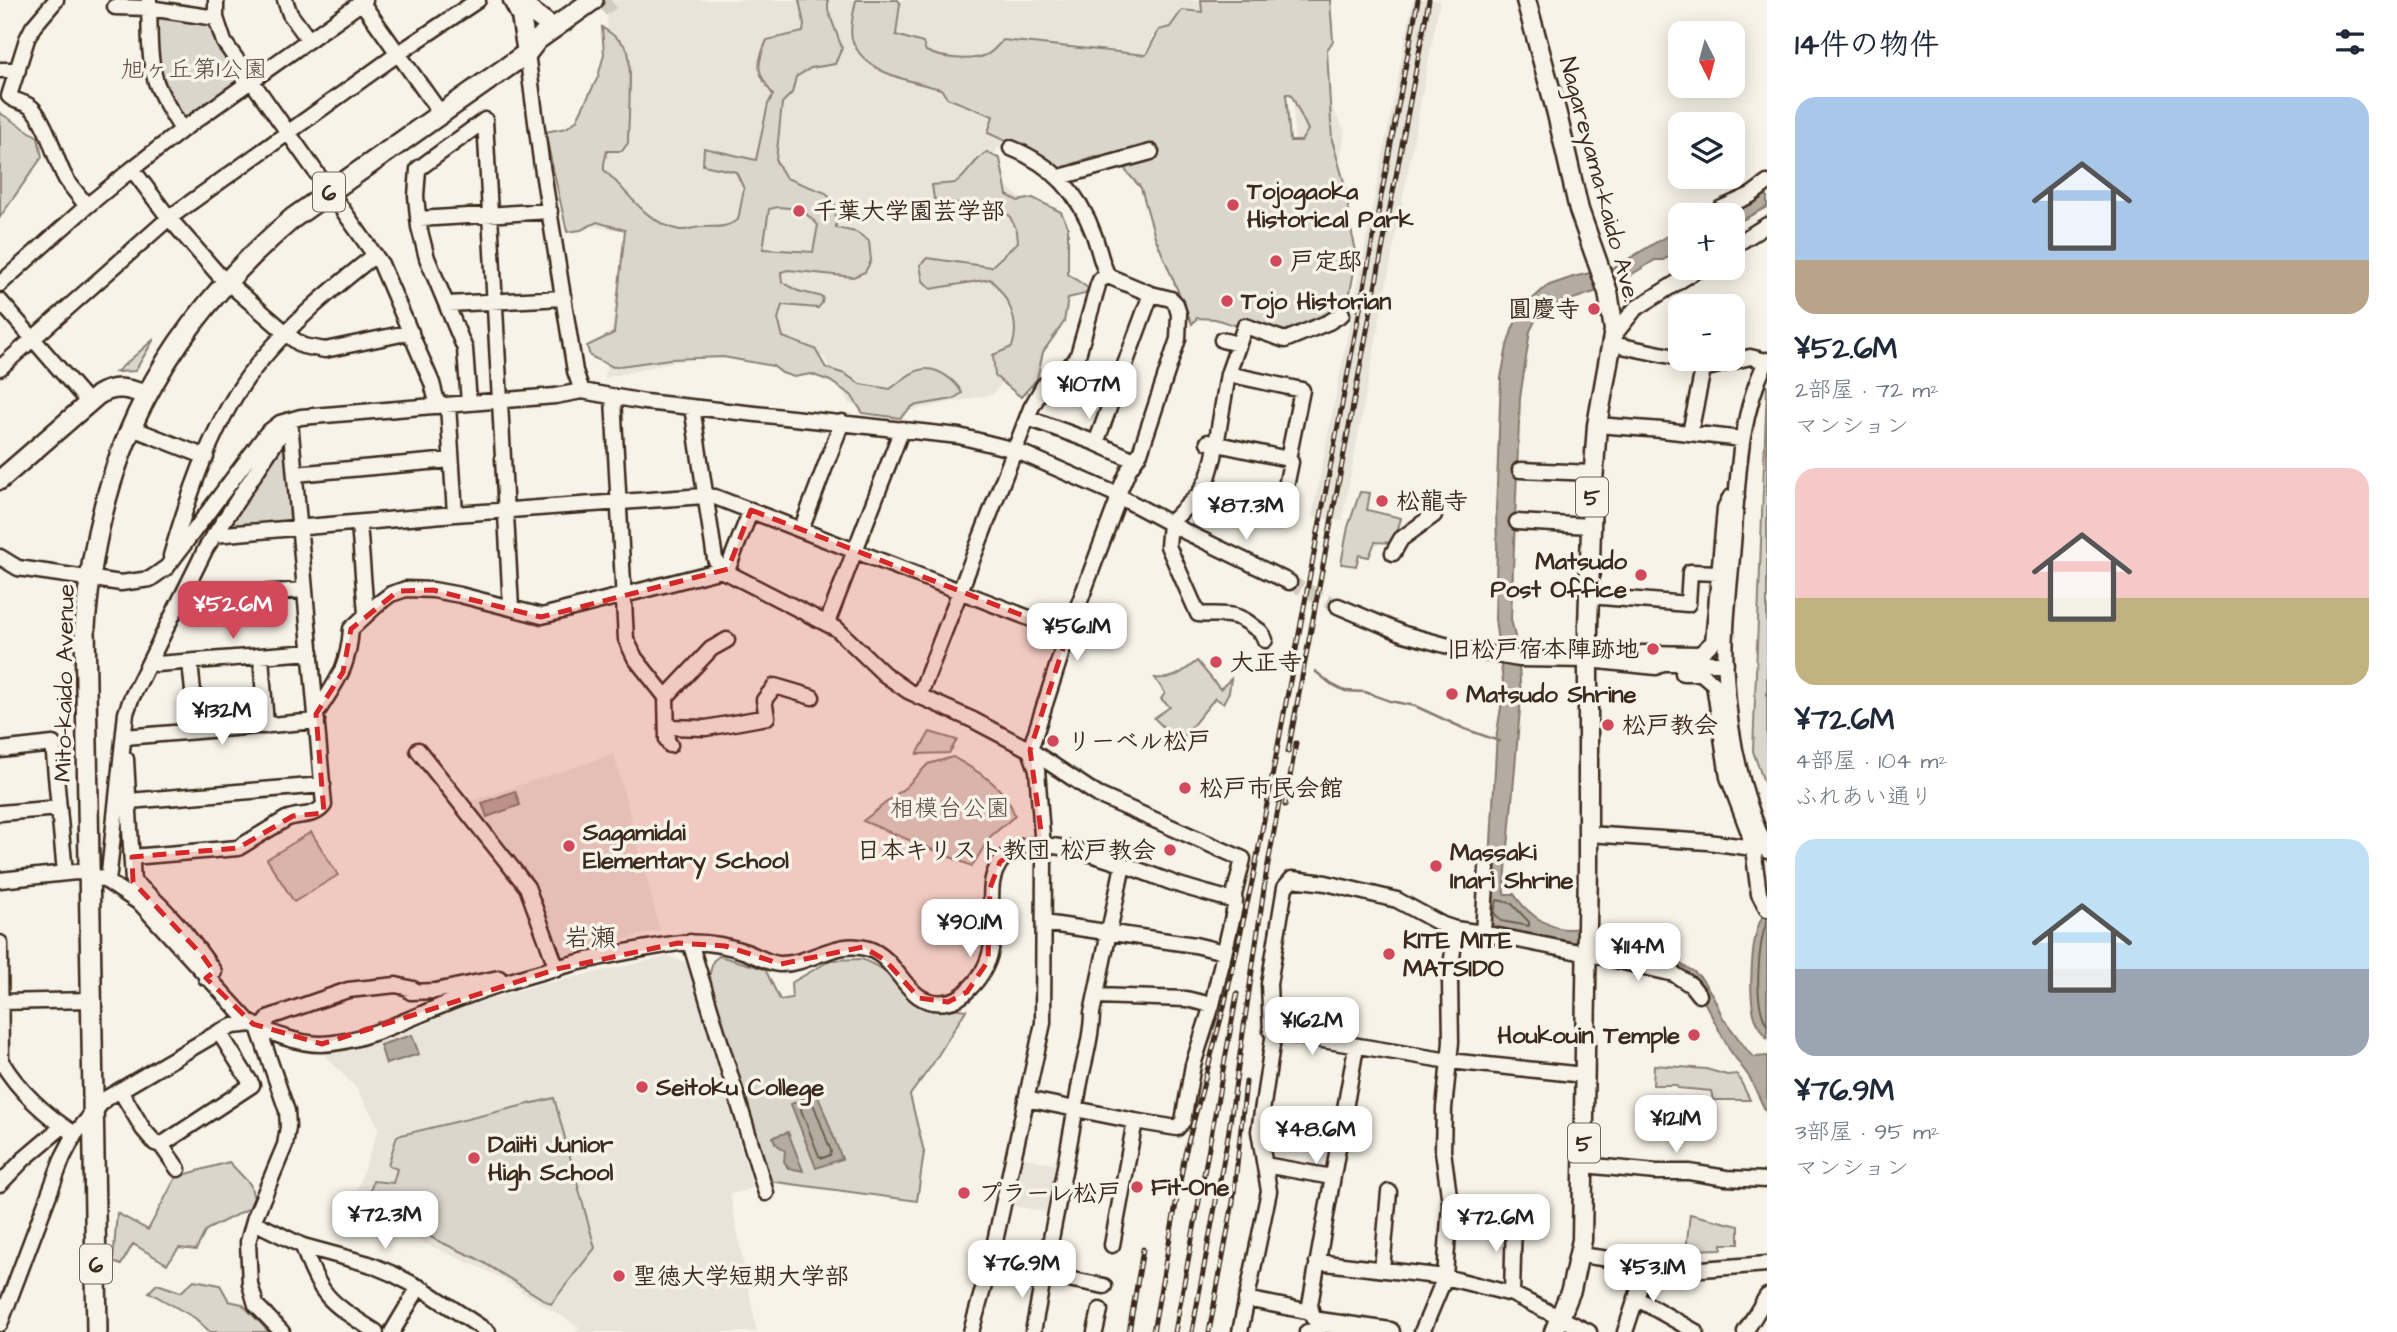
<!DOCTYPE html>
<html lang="ja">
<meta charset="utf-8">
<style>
body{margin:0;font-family:"Architects Daughter","Klee One",sans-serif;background:#f6f6f7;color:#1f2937;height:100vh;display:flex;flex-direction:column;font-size:26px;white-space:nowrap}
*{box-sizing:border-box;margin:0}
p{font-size:23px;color:#747a83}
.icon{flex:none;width:38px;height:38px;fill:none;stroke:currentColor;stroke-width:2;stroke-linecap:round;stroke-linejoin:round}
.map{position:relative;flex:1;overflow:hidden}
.panel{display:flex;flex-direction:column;background:#fff;width:630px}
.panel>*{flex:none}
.needle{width:46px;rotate:174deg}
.tools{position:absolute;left:1668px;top:21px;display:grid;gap:14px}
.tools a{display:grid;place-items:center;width:77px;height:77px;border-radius:14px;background:#fff;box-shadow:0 4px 18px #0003;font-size:35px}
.price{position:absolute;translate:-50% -60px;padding:0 16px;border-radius:14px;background:#fff;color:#222;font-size:23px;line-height:46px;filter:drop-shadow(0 2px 4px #0008)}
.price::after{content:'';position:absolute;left:50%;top:42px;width:21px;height:16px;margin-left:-10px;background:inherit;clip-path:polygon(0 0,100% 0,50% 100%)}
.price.current{background:#d1495b;color:#fff}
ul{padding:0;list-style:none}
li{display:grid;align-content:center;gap:14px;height:371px;padding:0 28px}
li span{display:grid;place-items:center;height:217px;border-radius:21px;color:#555}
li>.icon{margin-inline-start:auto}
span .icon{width:126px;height:126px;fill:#fffc;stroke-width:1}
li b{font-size:30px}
h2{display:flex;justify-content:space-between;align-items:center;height:84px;padding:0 28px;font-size:30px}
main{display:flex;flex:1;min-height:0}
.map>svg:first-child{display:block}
.built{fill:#e9e4d9}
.green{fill:#dbd6cb;stroke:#8b8074;stroke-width:2;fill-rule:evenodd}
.water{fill:#b4aca0;stroke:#84786c;stroke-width:2}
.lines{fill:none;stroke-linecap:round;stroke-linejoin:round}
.shore{stroke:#6b5e52;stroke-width:2}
.stream{stroke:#84786c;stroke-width:2.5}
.minor-tunnel{stroke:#d1cbc0;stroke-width:14;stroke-dasharray:14 7;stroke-linecap:butt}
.highway-tunnel{stroke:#d1cbc0;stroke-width:19;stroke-dasharray:19 10;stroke-linecap:butt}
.minor-casing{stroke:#3b2a1e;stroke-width:19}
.major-casing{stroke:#3b2a1e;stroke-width:23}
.highway-casing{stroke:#3b2a1e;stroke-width:24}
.minor{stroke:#f7f3e8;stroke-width:14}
.major{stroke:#f7f3e8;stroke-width:18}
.highway{stroke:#f7f3e8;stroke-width:19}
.rail-casing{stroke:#3b2a1e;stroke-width:5}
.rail{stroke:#f7f3e8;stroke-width:2.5;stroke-dasharray:8;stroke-linecap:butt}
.marked{fill:#d62828;fill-opacity:0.2;stroke:#d62828;stroke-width:5;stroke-dasharray:14 9;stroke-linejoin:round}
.poi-dot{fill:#d1495b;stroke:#f7f3e8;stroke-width:2.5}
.labels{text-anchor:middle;stroke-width:7;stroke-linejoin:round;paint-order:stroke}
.shield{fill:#f7f3e8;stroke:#73665b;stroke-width:2}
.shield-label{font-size:23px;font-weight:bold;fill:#3b2a1e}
.park-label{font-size:24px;fill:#5b4c41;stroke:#f7f3e8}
.street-label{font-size:24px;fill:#3b2a1e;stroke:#f7f3e8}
.poi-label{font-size:24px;font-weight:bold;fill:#3b2a1e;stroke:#f7f3e8;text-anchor:start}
.neighbourhood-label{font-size:26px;fill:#3b2a1e;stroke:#f7f3e8}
</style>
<main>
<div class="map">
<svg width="1767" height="1332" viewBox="0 0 1767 1332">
<rect width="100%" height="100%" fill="#f7f3e8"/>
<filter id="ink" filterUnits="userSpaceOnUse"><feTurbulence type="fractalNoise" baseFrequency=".0143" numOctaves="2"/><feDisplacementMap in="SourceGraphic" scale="14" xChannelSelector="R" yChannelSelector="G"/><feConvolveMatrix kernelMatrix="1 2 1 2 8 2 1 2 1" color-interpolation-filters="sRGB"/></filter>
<g filter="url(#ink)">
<path class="built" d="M597,0H1320L1327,99L1345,131L1339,167L1350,197L1346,216L1296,182L1293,92L1153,35L1130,89L1024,127L996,149L995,176L1028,205L1049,326L993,394L904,412L849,404L824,357L748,345L605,378L625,230L564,224L554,153L585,122L609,71L607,16Z
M1413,0H1440L1342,521L1312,517Z
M614,754L660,930L563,956L555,955L529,881L471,806V801Z
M669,956L687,963L753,1188L730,1194L757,1332H576L579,1327L492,1273L424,1243L357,1190L379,1127L356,1088L323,1053L337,1052L419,1027L459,1008L534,986Z
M1021,1157L1058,1165L1049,1213L1010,1205Z"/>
<path class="green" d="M799,0H828V10L842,48L835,64L811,68L796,77L792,93L782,103L776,161L786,178L826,193L835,204L836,228L856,232L869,241L871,261L865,272L853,277L788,270L781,272L782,282L798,291L823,297L822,303L818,308L782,305L778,319L783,337L815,349L826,368L845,374L860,384L890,389C900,382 912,370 925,369C939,368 956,381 962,393L953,399L913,406L900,418L863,413L851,395L830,381L811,374L794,377L782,373L773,366L723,357L670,359L613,367L590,356L587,346L614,333L625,230L597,222L581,230L567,232L545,132L566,128L576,121L598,77L604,54L602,27C610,33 621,39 627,49C633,60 628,125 628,143L622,151H607L604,163V170C629,192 645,223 680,230C687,231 694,227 701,227C718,226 722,229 738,220L744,189L736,172L703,165L704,148L756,160L768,104L773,95C757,71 755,68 767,40L803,32L804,24ZM778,207L801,209L818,225L813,252L763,249L769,209Z
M856,0H898L900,3L896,35L923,43L926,51C940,58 970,62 986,55C992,53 998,45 1003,40L1146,55L1159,30L1170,27L1182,10L1202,12L1201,0H1330L1333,41L1327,50L1332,140L1348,196V217L1357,255L1346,314L1340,321L1296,344H1278L1240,327L1215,319L1197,318L1192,324L1155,237L1141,188L1126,171L1122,155L1092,157L1059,169L1047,160L988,133L993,116L947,98L941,89C911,81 863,74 852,39C849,28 854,11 856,0ZM1286,94H1291L1308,130L1301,141H1290Z
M155,13L213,25L245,78L182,122L158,75Z
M0,113L38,137L42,157L0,217Z
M987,152L1000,159L1007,195L1018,201L1033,198L1061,212L1068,227V274L1088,288L1085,294L1068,298L1064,322L1043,352L1037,379L1021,397L995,376L993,355L1012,347C1021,322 1008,296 990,279L931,289L923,281L920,265L927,258L991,267L1018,242L1017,231L1009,215L996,210L934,199L932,185C940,184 948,184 955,183C963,181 975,158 987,152Z
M154,339L135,371L116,372Z
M1767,385V791L1753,751Z
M286,439L293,523L223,530Z
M1360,492L1370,493L1367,510L1401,518L1394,543L1375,542L1369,557L1359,555L1356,566L1341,564L1348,527Z
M1197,661L1220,689L1231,679L1229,692L1223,703L1215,698L1179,742L1154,718L1170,707L1161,699L1165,693L1155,678C1174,680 1183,672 1197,661Z
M930,732L957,740L949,753L917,754Z
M953,757C979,772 1006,786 1015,816L991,836L972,866L863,821L907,786L928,764Z
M311,832L338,875L294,902L267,859Z
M719,956L765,969L780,1000L792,998L791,983L831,960L862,959L893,974L922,1003L966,1010L932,1065L910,1095L924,1152L917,1201L769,1181L709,977L713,961Z
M1654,1065L1706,1069L1727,1075L1737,1074L1750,1100H1713L1711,1091L1678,1088L1676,1085H1653Z
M554,1098L595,1248L551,1304L476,1258L436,1240L402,1219L370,1193L373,1181L393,1183L397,1169L388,1165L397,1136Z
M229,1162L250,1184L256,1205L206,1230L196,1250L179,1248L167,1264L133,1244L121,1265L113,1262L117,1213L148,1230L176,1177Z
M1690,1214L1739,1226V1244H1722V1249L1686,1250Z
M194,1280L220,1285L229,1301L242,1304L269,1332H210L195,1318L149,1292L157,1284L181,1292Z"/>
<path class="water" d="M1767,187V207L1733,225L1732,215H1710Z
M1680,228V251L1663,260H1655L1613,286L1548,307L1535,321L1530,331L1520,398L1511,619L1518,650L1521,698L1504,894H1514C1527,914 1553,934 1579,928L1604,946L1680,964L1693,971L1701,978L1713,996L1723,1018L1750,1054L1755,1057L1767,1056V1114L1750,1078L1729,1049L1697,988L1583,948L1497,928L1487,916L1497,732L1504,689L1495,619L1497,547L1496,511L1501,378L1507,346L1513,327L1526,305L1547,286L1573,277L1615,267Z
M515,791L520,805L487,817L482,803Z
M1767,911V1038C1762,1031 1756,1023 1754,1014C1749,992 1750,926 1767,911Z
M412,1035L419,1054L386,1064L380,1045Z
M817,1093L842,1159L816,1168L791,1104Z
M788,1132L803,1171L788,1168L784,1161L785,1151L775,1143L773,1137Z"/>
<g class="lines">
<path class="shore" d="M1497,900L1511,903L1529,922V926L1501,921L1494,913Z
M1767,921C1758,945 1753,1003 1767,1025
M811,1104L814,1106L831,1151L830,1155L823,1158L819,1156L801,1110L802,1107Z"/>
<path class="stream" d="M1315,671L1331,684L1345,691L1365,692L1390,701L1415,706L1465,729L1499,741"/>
<path class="minor-tunnel" d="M1289,582L1338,606"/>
<path class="highway-tunnel" d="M600,8L611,0"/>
<defs>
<path id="minor" d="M149,0C150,26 148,57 156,82C162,99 173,114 182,130L132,169L169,218L218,274L293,339L303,346L325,350L411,332
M216,0V18L224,42L381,264L432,383L438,406
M285,0L290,14L309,40
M360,0L441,114
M115,7L149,8L216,18
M527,53L541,160L575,371L582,391L645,402L959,436L1015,450L1111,492L1188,533L1289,582
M0,70H18
M182,130L365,0
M1060,177L1151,152
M87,206L132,169
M1720,209L1751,195L1767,183
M418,219L550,211
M1732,247L1767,225
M0,284L87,206C80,197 72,188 66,179C53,156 50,129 33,109C26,101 16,103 9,96L27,39L33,27L56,0
M0,301L88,402
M448,304L564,298
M1614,335L1635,309L1700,268
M1222,340L1238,344
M1612,344L1680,358
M1683,359L1703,369L1750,357L1766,361
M1767,360C1740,413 1738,473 1734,531C1731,579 1723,628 1726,675C1729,736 1742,795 1767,851
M0,368L169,218L399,53L478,0
M1228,374L1302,390L1288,459
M613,398L626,639L635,658L666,697L711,649L727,640
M469,403L465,349L427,258L419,227L416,196L418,169L485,120L511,608
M448,405L455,514
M692,407L715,559L722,570L837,629L884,674L908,691L973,720L1030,750L1098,795L1243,859L1234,895L1235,907L1212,1005L1193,1065L1183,1121L1177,1128L1135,1121L1112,1245
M1028,418L1096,443L1134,460
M1597,425L1662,430L1742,439
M132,428L206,457
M1690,433L1703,369
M1208,442L1288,459L1291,462L1279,521
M1096,443L1151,294
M1520,470L1593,473
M295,474L451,460
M1517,522L1591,526
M359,523L366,614
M801,530L842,422
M214,535L455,514L704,496L715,497L1068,633
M1393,553L1401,539L1434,515
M171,556C190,491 214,418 257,365C291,323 332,289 375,255
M0,557L18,568L121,583L150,579L167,567L267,433L280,423L301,417L555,396L582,391
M726,573L751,510
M1589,596L1688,604L1690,572L1719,573
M181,598L305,590
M1338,606L1404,634L1456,648L1519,659L1589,660L1656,667L1662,663H1726
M827,623L902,429
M1265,640C1263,633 1260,631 1254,627C1234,610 1222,616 1198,614L1168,546L1170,523L1199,494L1208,478L1214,457L1228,374L1245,326L1285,340L1329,322L1342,314
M261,656L266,726
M1635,657L1642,653L1700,654L1713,642L1725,508L1730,498L1737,497
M150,661L157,664L311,652
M190,662L197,731
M1683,673H1701L1714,684L1728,777L1748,830L1753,848L1759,894L1767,909
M666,697L667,740L670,745
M919,697L1031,408L1044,385L1067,369L1078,355L1098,285L1100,280L1108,276
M316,714C337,680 348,670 351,629L379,603L391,594L406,589L433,590L460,595L542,616L722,570
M667,727L706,728L767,717L764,700L775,686L812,697
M125,737L317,721
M0,750L53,744L65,873
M418,750L527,887L557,969
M126,759L133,882C162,902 194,942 214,972L206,978
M129,801L323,785
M0,813L59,808
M1588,834L1708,842L1753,848
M132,857L238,848L286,819C299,813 315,818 324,805L290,421
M0,880L76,872L89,873L108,882L141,904L249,1022C269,1033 298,1044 321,1044C364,1043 418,1014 458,999C524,974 597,956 666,945C693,940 721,943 746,952C757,956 768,963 779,964C810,965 837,938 869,949C901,960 905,1008 946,1002C955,1001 964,995 970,988C982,976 991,959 992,942C995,910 980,873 1012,851C1044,829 1144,873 1179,885C1198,891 1217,896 1235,901
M108,882L126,713L131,699L206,548L290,420
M1044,923L1195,945L1224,952
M1455,929L1450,980L1451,1042L1444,1108L1443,1151L1450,1203L1445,1277L1512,1294L1589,1332
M1483,933L1487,868
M690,942L766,1193
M0,943L1,1061C18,1090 46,1116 75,1134
M411,992L435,991L499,978
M1096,996L1186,999L1212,1005
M0,1002L91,1000
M258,1027L287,1111L288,1127L285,1145L255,1217L248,1242L250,1284L256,1305L282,1332
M262,1028L270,1017L348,990L396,985L413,989
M1274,1032L1449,1061L1584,1075
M120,1090L143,1129L155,1143L161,1145L178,1169
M1026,1099L1135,1121
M161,1145L252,1085L219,1032
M1265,1165L1332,1177
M1584,1165L1656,1172H1689L1726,1178L1767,1180
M0,1184L24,1159L63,1126
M254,1222L303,1246L369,1264L393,1274L426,1291L488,1332
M303,1246C320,1298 331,1303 376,1332
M1580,1255L1689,1270L1767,1264
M1317,1262L1445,1277L1422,1332
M990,1264L1104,1286
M1382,1269L1389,1192
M1512,1294L1514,1218
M1636,1298L1696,1332
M1246,1299L1311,1312
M1319,1322L1313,1318L1310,1305L1356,1047
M0,1324L63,1157L75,1134L105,1099L219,1032L233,1026L253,1024
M392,1332L419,1287
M971,1332L990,1264L1043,1023L1044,861L1037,770L1030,750L1068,633L1119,497L1118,494L1129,469L1140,453L1178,339L1179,314L1176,304L1171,299L1151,294L1108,276C1101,263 1099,249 1094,235C1079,193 1053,165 1011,148
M1033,1332C1048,1250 1066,1169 1079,1088C1083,1063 1092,1039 1092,1013L1123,865
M1095,1332L1100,1310
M1240,1332L1269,1191L1259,1131L1274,1032L1271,1031L1269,984L1285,887L1292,879L1326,883L1397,900L1443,925L1455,929L1483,933L1594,955L1674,974L1691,985L1699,995
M1307,1332L1319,1330
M1625,1332L1647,1265
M1745,1332L1767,1296"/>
<path id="major" d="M513,0L521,16L527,53
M516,0L553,28
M1526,0L1557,114L1579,210L1608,292L1614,330L1597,425L1592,497L1588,627V864L1582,1240L1571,1290L1554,1332
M0,480L98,395C115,385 128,388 146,395
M1319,1322L1390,1332"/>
<path id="highway" d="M97,1332L85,627C97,455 162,330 293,218L527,53L537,40L593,0"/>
</defs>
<use href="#minor" class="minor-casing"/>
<use href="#major" class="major-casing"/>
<use href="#highway" class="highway-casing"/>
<use href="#minor" class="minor"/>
<use href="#major" class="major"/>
<use href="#highway" class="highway"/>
<defs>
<path id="rail" d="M1288,752L1429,0
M1285,805L1296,743
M1129,1332L1143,1249
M1153,1332L1185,1154L1224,1007L1254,873L1418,0
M1175,1332L1237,994
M1192,1332L1228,1136L1266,875L1281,793
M1209,1332L1233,1202L1246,1082"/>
</defs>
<use href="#rail" class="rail-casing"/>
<use href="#rail" class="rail"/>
</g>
</g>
<path class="marked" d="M751,510L1068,633L1030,750L1043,846L1021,847L1000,862L990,888L988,961L967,992L948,1002L919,998L885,960L863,947L781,964L725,946L678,943L557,969L322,1044L253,1024L206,978L214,972L202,955L133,882L132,857L238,848L293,816L324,813L316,714L343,672L351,629L398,591L433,590L541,617L728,569Z"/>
<g class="poi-dot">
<circle cx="1233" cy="205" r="7"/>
<circle cx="799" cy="211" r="7"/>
<circle cx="1276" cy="261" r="7"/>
<circle cx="1227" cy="301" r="7"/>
<circle cx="1594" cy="309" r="7"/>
<circle cx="1382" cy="501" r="7"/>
<circle cx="1641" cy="575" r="7"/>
<circle cx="1653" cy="649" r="7"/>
<circle cx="1216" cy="662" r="7"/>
<circle cx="1452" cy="694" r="7"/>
<circle cx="1608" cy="725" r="7"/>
<circle cx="1053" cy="741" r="7"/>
<circle cx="1185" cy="788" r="7"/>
<circle cx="569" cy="846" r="7"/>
<circle cx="1170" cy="850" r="7"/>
<circle cx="1436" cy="866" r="7"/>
<circle cx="1389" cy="954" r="7"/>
<circle cx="1694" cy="1035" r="7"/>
<circle cx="642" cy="1087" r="7"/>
<circle cx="474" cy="1158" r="7"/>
<circle cx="1137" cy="1187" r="7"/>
<circle cx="964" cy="1193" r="7"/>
<circle cx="619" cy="1276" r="7"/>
</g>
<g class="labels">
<g class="shield">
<rect x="313" y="172.5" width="32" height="39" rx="5"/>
<rect x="1576" y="477.5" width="32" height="39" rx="5"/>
<rect x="1568" y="1123.5" width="32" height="39" rx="5"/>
<rect x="80" y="1244.5" width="32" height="39" rx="5"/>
</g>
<g class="shield-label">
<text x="329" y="200">6</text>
<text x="1592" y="505">5</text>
<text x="1584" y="1151">5</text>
<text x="96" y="1272">6</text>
</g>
<g class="park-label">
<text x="194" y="77">旭ヶ丘第1公園</text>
<text x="950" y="816">相模台公園</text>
</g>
<g class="street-label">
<text transform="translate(1600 179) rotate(75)" y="8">Nagareyama-kaido Ave.</text>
<text transform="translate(64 683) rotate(-89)" y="8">Mito-kaido Avenue</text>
</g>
<g class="poi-label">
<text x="1247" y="199">Tojogaoka<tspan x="1247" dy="28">Historical Park</tspan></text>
<text x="813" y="219">千葉大学園芸学部</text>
<text x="1290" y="269">戸定邸</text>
<text x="1241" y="309">Tojo Historian</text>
<text x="1580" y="317" text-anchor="end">圓慶寺</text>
<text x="1396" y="509">松龍寺</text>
<text x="1627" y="569" text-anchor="end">Matsudo<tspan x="1627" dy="28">Post Office</tspan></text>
<text x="1639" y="657" text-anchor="end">旧松戸宿本陣跡地</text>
<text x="1230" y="670">大正寺</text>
<text x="1466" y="702">Matsudo Shrine</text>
<text x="1622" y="733">松戸教会</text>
<text x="1067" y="749">リーベル松戸</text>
<text x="1199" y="796">松戸市民会館</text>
<text x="583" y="840">Sagamidai<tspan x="583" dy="28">Elementary School</tspan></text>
<text x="1156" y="858" text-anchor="end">日本キリスト教団 松戸教会</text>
<text x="1450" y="860">Massaki<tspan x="1450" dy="28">Inari Shrine</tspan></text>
<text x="1403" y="948">KITE MITE<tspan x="1403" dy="28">MATSIDO</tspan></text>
<text x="1680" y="1043" text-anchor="end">Houkouin Temple</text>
<text x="656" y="1095">Seitoku College</text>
<text x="488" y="1152">Daiiti Junior<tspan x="488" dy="28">High School</tspan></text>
<text x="1151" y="1195">Fit-One</text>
<text x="978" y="1201">プラーレ松戸</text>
<text x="633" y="1284">聖徳大学短期大学部</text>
</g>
<g class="neighbourhood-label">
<text x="590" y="946">岩瀬</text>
</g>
</g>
</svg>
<div class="tools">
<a><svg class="needle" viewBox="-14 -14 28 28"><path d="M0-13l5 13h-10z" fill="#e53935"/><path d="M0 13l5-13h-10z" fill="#747a83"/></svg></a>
<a><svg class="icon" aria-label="layers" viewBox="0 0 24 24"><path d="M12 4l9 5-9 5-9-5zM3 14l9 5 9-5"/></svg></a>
<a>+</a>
<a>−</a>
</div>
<b class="price" style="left:1089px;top:421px">¥107M</b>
<b class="price" style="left:1246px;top:542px">¥87.3M</b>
<b class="price current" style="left:233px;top:641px">¥52.6M</b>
<b class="price" style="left:1077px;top:663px">¥56.1M</b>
<b class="price" style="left:222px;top:747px">¥132M</b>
<b class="price" style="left:970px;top:959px">¥90.1M</b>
<b class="price" style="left:1638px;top:983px">¥114M</b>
<b class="price" style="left:1312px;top:1057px">¥162M</b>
<b class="price" style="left:1676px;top:1155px">¥121M</b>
<b class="price" style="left:1316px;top:1166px">¥48.6M</b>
<b class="price" style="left:385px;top:1251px">¥72.3M</b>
<b class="price" style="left:1496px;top:1254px">¥72.6M</b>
<b class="price" style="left:1022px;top:1300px">¥76.9M</b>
<b class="price" style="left:1653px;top:1304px">¥53.1M</b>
</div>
<section class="panel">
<h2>14件の物件<svg class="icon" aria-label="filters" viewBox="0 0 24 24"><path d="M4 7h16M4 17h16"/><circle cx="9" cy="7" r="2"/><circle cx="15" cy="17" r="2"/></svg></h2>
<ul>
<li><span style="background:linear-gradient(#a9c7e8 75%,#b9a48a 0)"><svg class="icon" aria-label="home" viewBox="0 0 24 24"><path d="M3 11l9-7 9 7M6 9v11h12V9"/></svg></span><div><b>¥52.6M</b><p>2部屋 · 72 m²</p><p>マンション</p></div></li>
<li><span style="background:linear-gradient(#f6c9c9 60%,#c2b280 0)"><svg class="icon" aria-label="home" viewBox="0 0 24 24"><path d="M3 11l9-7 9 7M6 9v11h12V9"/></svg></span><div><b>¥72.6M</b><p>4部屋 · 104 m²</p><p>ふれあい通り</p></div></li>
<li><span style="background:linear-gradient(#bfe0f5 60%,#9aa5b1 0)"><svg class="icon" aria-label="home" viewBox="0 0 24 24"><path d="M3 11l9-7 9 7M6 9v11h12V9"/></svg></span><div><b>¥76.9M</b><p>3部屋 · 95 m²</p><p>マンション</p></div></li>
</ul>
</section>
</main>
